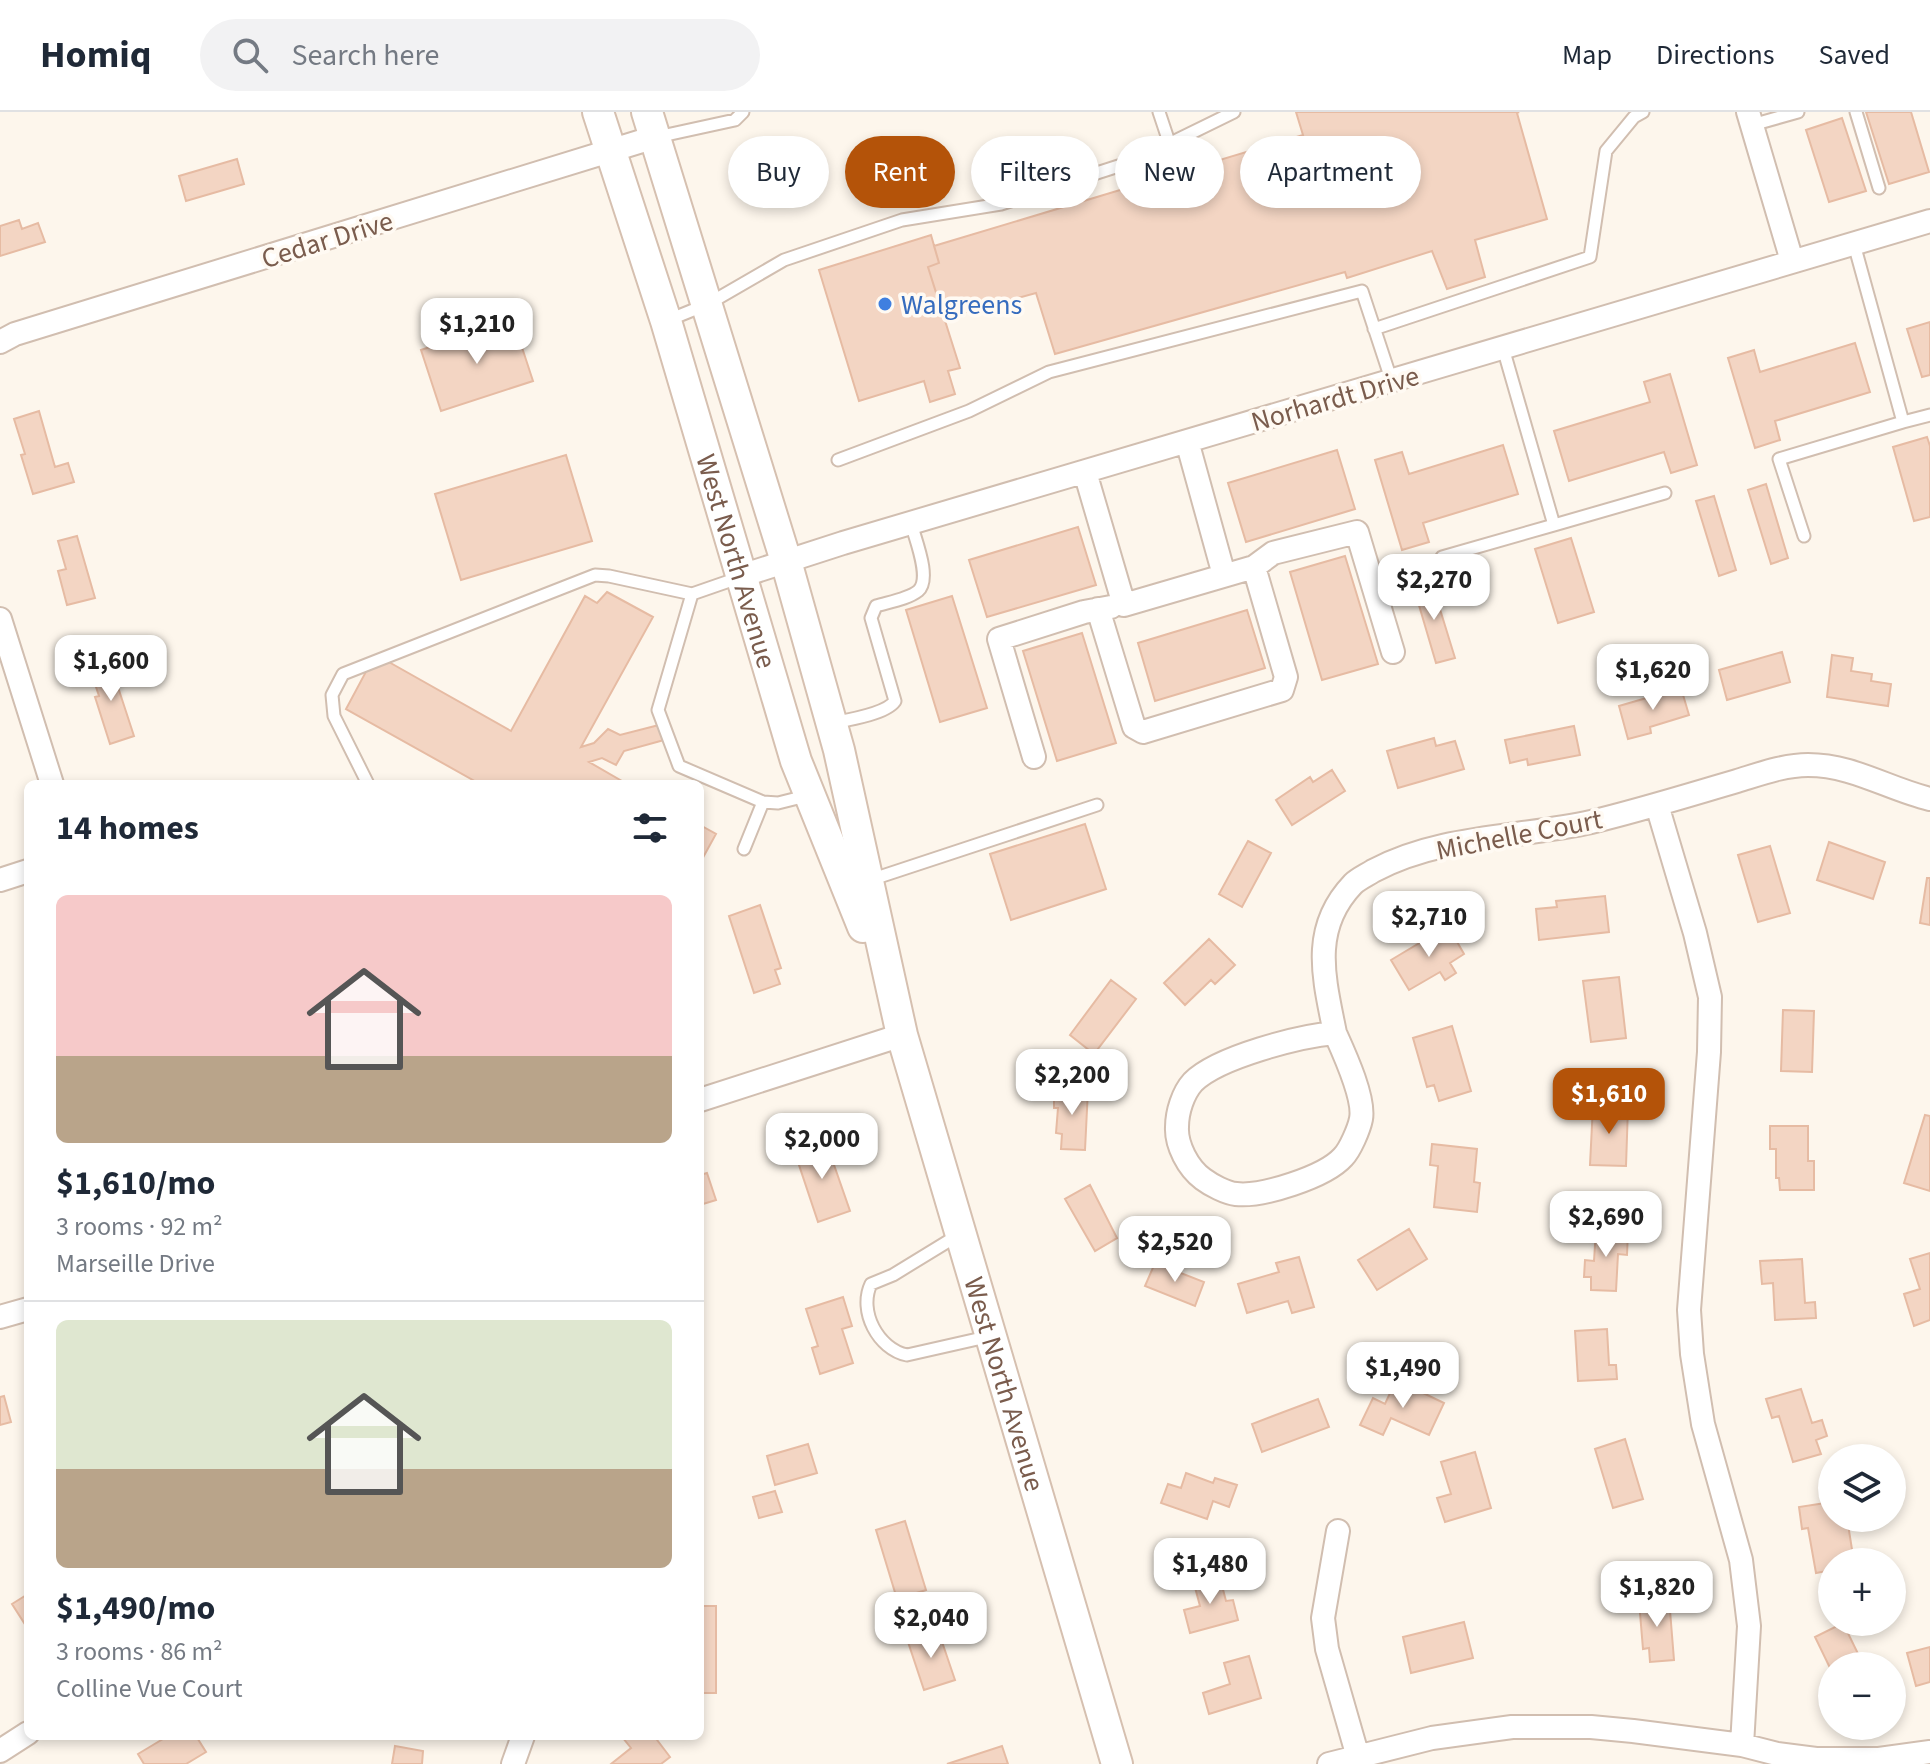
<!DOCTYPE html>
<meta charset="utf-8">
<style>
body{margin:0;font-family:"Source Sans 3",sans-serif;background:#f2f2f3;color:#1f2937;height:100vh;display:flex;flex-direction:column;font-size:30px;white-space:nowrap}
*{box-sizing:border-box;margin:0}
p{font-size:26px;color:#747a83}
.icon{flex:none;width:44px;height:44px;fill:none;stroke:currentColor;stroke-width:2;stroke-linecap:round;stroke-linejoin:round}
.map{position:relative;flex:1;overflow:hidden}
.sheet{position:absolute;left:24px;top:668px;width:680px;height:960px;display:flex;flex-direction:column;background:#fff;border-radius:12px;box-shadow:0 4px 12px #0003}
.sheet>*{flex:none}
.guide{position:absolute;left:728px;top:24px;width:760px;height:72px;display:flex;gap:16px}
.tools{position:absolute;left:1818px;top:1332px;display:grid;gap:16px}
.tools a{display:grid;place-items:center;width:88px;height:88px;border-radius:50%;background:#fff;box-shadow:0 4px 12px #0003;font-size:40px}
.price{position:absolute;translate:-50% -68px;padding:0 18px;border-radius:16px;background:#fff;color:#222;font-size:26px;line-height:52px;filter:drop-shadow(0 2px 4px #0008)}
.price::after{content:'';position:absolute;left:50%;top:48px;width:24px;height:18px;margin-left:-12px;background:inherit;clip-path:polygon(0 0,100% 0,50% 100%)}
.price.current{background:#b45309;color:#fff}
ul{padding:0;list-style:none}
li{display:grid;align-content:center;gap:16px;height:424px;padding:0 32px}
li+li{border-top:2px solid #e0e1e3}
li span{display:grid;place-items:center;height:248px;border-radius:12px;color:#555}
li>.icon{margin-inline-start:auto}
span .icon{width:144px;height:144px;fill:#fffc;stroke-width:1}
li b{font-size:34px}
h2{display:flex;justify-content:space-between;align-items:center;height:96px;padding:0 32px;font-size:34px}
.chip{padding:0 28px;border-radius:36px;background:#fff;box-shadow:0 4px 12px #0003;font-size:28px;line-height:72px}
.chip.current{background:#b45309;color:#fff}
header{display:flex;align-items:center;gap:48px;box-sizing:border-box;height:112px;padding:0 40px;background:#fff;border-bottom:2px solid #e0e1e3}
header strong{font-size:38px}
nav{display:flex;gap:44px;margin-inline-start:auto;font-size:28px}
.search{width:560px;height:72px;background:#f2f2f3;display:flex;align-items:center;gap:20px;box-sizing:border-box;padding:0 28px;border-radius:44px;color:#747a83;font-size:30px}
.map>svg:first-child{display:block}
.building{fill:#f3d5c3;stroke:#e6bba3;stroke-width:2}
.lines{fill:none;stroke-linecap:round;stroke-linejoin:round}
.service-casing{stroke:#d1beb0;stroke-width:15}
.minor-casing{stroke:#d1beb0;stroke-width:26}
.secondary-casing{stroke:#d6c0b0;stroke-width:34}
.service{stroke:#fff;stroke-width:11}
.minor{stroke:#fff;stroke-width:22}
.secondary{stroke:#fff;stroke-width:30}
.shop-dot{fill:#3f7fe0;stroke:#fffaf3;stroke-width:3}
.labels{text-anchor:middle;stroke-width:7;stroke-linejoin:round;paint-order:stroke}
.street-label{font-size:28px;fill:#7a5c4d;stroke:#fffaf3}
.shop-label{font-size:28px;fill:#366cbe;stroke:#fffaf3;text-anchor:start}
</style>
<header>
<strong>Homiq</strong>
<div class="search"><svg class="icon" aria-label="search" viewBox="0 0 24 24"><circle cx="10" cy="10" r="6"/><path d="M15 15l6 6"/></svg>Search here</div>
<nav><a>Map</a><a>Directions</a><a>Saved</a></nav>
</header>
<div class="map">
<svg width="1930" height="1652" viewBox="0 0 1930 1652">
<rect width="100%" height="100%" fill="#fdf6ec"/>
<path class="building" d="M1296,0H1519L1517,1L1547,107L1475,128L1485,165L1447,177L1432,139L1347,166L1345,160L1055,242L1036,181L944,206L928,155L939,151L934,134L1303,23Z
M1866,0H1911L1929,60L1889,72Z
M1842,6L1866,79L1829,90L1806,18Z
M237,47L244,72L186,89L179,64Z
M19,108L22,117L38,111L45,130L0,144V114Z
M931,123L939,151L928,155L960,256L948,259L955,282L930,290L924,269L859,289L819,158Z
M513,208L533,269L441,299L421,238Z
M1930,210V263L1922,265L1907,217Z
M1855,231L1870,280L1775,309L1780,328L1755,336L1728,246L1754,238L1760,260Z
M1670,262L1697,353L1671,361L1664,340L1569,369L1554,319L1650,290L1644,270Z
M39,299L55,355L68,351L74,370L33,382L21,343L25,342L14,307Z
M1927,325L1930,334V405L1914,409L1893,335Z
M1503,333L1518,382L1423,411L1429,430L1402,438L1375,348L1402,340L1409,362Z
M1337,338L1355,397L1246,430L1228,371Z
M566,343L592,429L461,468L435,382Z
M1766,372L1788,446L1771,452L1748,378Z
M1714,384L1736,458L1719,464L1696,389Z
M1078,415L1096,473L987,505L969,448Z
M77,424L95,486L67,493L58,459L66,457L58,429Z
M1571,426L1594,500L1558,511L1535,437Z
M1345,444L1378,552L1322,568L1290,460Z
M1431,468L1455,546L1436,551L1413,473Z
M607,480L653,505L581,635L594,631L608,617L620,623L659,613L664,628L624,639L616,653L602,646L589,650L627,672H480L346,597L369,554L387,549L511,619L585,484L597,491Z
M952,484L987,596L940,610L906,498Z
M1247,498L1265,556L1155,589L1138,531Z
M1082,521L1116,631L1057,649L1023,539Z
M1782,540L1790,570L1727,588L1719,558Z
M1832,543L1853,546L1851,559L1872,562L1871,569L1891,572L1888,594L1827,585Z
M113,549L119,568L116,569L134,624L110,632L95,585L99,584L90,557Z
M1681,576L1689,603L1650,615L1651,621L1628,627L1619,594Z
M1574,614L1580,643L1528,653L1527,647L1510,651L1505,628Z
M1434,626L1436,634L1455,629L1464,657L1398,676L1387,639Z
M1332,658L1345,679L1292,713L1276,688L1310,665L1313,670Z
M1085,712L1106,777L1011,808L990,742Z
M700,713L716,722L700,751Z
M1248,729L1271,741L1242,795L1219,782Z
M1829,730L1885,750L1873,787L1817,768Z
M1770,734L1790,801L1758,810L1738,743Z
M1927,766H1930V813L1920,811Z
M1605,784L1609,820L1539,828L1536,797L1557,795L1556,789Z
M760,793L781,856L775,858L780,872L754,881L729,804Z
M1448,814L1464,842L1450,851L1456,861L1445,868L1440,860L1409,878L1391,848Z
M1209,827L1235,853L1215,872L1211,868L1185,893L1164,871Z
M1619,865L1626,926L1591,930L1583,869Z
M1111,868L1136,887L1094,942L1070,923Z
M1783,898L1814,899L1812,960L1781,959Z
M1452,914L1471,979L1439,989L1434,973L1427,975L1413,926Z
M1054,976L1088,977L1085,1038L1061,1037L1062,1022L1056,1021L1058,996H1054Z
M1593,993L1628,995L1626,1054L1590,1053Z
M1925,1003L1930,1004V1079L1904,1071Z
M1770,1014H1808V1049H1814V1078H1780L1779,1066H1776V1037H1770Z
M825,1027L850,1099L818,1110L794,1038Z
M1432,1032L1477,1037L1474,1070L1480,1071L1477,1100L1434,1095L1438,1054L1430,1053Z
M707,1061L716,1088L700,1093V1063Z
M1090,1073L1117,1126L1095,1139L1065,1087Z
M1409,1117L1427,1147L1377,1178L1358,1148Z
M1596,1117L1628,1119L1627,1143L1618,1142L1616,1179L1591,1178V1165H1584L1585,1148L1594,1149Z
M1930,1141V1208L1914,1214L1904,1182L1920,1177L1910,1147Z
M1299,1145L1314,1195L1292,1201L1288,1189L1247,1201L1238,1172L1279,1160L1276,1151Z
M1802,1147L1805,1191L1815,1190L1816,1206L1775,1208L1773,1171L1762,1172L1760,1149Z
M1155,1151L1204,1170L1195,1194L1145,1174Z
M843,1185L852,1214L842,1217L853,1251L820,1262L812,1236L818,1234L806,1197Z
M1607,1217L1609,1253H1616L1617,1267L1578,1269L1575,1219Z
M1396,1268L1444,1291L1429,1323L1391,1306L1383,1323L1360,1313L1373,1286L1385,1292Z
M1801,1277L1812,1311L1822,1308L1827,1324L1816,1328L1821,1342L1793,1350L1779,1304L1772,1306L1766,1287Z
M4,1284L11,1310L0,1313V1285Z
M1318,1287L1329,1315L1262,1340L1252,1312Z
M1625,1327L1643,1387L1613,1396L1595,1337Z
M808,1332L817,1361L775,1373L767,1344Z
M1475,1340L1491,1396L1445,1410L1437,1386L1451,1382L1441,1350Z
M1186,1361L1213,1371L1215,1366L1237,1373L1229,1395L1213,1389L1207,1407L1161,1391L1168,1372L1181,1376Z
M775,1379L782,1400L759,1406L753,1385Z
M1832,1390V1406H1847L1854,1450H1832V1458L1816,1461L1808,1416L1802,1417L1799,1395Z
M905,1409L926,1478L897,1487L876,1418Z
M1219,1462L1226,1489L1233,1488L1238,1508L1190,1521L1184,1498L1200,1494L1193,1468Z
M28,1482V1517L12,1492Z
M1669,1486L1674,1548L1650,1550L1649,1536L1643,1537L1639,1489Z
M700,1494H716V1581H700Z
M1464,1510L1473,1546L1411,1561L1403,1525Z
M1843,1511L1864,1554H1832V1560L1815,1525Z
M938,1518L955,1568L924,1578L907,1527Z
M1930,1535V1570L1916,1574L1907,1541Z
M1249,1544L1261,1586L1209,1602L1203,1581L1230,1572L1224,1551Z
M168,1624H196L206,1640L186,1652H144L138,1642Z
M625,1624H654L670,1645L661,1652H611L631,1636L623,1626Z
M395,1634L423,1639L422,1652H392Z
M1002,1634L1008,1652H947Z"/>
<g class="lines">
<defs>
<path id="service" d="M1159,0L1169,30
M1856,0L1879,76
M1752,13L1798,0
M657,25L735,8L743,0
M1854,132L1903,310L1930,303
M666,209L708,192L784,148L902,108L1001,92L1134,49L1234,0
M1374,217L1590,145L1606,39L1634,5L1643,0
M1503,236L1554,413L1665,381
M838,348L969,299L1049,260L1362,179L1392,270
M1804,424L1779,347L1903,310
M1442,445L1554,413
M741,465L692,482L658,598L679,654L763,690L778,691L810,683
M832,611C848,608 886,602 895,589L871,506L876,494C889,490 908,487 918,479C932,467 915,427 911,411
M368,672L334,604L332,583L343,562L595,463L609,464L692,482
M744,737L763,690
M870,768L1097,693
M960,1122L893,1163L871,1172C858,1199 878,1237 907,1243L991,1224"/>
<path id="minor" d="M1748,0L1792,149
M0,230L15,222L655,25
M1187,329L1224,463
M1085,360L1124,493L1254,455L1273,441L1357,420L1393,540
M741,464L843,431L1930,109
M1098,497L1134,615L1143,620L1282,578L1286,565L1254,455
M0,507L52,672
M1034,645L999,527L1084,500L1111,495
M1657,693L1695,821L1710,885L1709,940L1689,1198L1692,1242L1703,1312L1741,1448L1749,1514L1742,1633
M0,768L28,759
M1335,921C1324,866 1310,817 1353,772C1358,767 1367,763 1373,759C1440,723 1519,726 1591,710C1641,698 1689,683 1737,669C1760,662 1784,653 1808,653C1853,653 1888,677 1930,687
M1335,921C1344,941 1365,986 1361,1007C1359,1017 1350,1038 1343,1045C1325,1065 1262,1085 1236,1082C1226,1081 1211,1073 1203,1067C1188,1056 1176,1033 1177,1015C1177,1000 1183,981 1193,970C1218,945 1300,924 1335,921Z
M700,988L902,923
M0,1205L28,1197
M1338,1419L1323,1506L1327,1537L1360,1652
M0,1639L28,1621
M513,1652L523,1624
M1329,1652L1432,1626L1512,1615H1591L1633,1619L1742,1633L1777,1642L1816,1647H1879L1930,1640"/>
<g id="secondary">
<path id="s1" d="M598,0L666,209L796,649L863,815"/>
<path id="s2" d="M647,0L786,449L839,638L902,923L1117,1652"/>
</g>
</defs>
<use href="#service" class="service-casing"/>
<use href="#minor" class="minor-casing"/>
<use href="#secondary" class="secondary-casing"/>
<use href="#service" class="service"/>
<use href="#minor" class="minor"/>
<use href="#secondary" class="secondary"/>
</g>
<circle class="shop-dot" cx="885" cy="192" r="8"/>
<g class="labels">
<g class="street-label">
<text transform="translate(327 127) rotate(-17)" y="10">Cedar Drive</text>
<text transform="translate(1335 286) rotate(-16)" y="10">Norhardt Drive</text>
<text dy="10" stroke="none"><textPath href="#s1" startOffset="470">West North Avenue</textPath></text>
<text transform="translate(1519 722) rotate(-11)" y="10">Michelle Court</text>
<text dy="10" stroke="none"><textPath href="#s2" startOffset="1322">West North Avenue</textPath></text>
</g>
<g class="shop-label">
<text x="901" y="202">Walgreens</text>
</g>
</g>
</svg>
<div class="tools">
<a><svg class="icon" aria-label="layers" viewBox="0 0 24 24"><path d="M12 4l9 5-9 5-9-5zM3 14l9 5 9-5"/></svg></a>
<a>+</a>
<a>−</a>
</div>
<b class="price" style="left:477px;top:254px">$1,210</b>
<b class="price" style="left:1434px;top:510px">$2,270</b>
<b class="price" style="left:111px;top:591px">$1,600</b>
<b class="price" style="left:1653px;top:600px">$1,620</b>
<b class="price" style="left:1429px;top:847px">$2,710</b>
<b class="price" style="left:1072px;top:1005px">$2,200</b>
<b class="price current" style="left:1609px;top:1024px">$1,610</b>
<b class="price" style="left:822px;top:1069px">$2,000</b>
<b class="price" style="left:1606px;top:1147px">$2,690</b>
<b class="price" style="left:1175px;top:1172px">$2,520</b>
<b class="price" style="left:1403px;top:1298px">$1,490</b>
<b class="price" style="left:1210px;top:1494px">$1,480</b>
<b class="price" style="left:1657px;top:1517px">$1,820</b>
<b class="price" style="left:931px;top:1548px">$2,040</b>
<div class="guide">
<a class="chip">Buy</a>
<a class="chip current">Rent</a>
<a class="chip">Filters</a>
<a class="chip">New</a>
<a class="chip">Apartment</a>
</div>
<section class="sheet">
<h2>14 homes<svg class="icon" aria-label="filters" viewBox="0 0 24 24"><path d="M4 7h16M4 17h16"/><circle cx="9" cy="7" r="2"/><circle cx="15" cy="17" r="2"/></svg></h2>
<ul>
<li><span style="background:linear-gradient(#f6c9c9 65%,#b9a48a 0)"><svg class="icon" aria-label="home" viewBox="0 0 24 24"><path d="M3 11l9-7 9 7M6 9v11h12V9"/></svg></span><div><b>$1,610/mo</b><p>3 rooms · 92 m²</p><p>Marseille Drive</p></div></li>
<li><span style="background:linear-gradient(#dfe7d0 60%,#b9a48a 0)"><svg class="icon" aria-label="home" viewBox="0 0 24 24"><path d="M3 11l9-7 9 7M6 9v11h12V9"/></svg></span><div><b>$1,490/mo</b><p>3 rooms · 86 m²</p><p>Colline Vue Court</p></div></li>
</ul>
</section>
</div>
